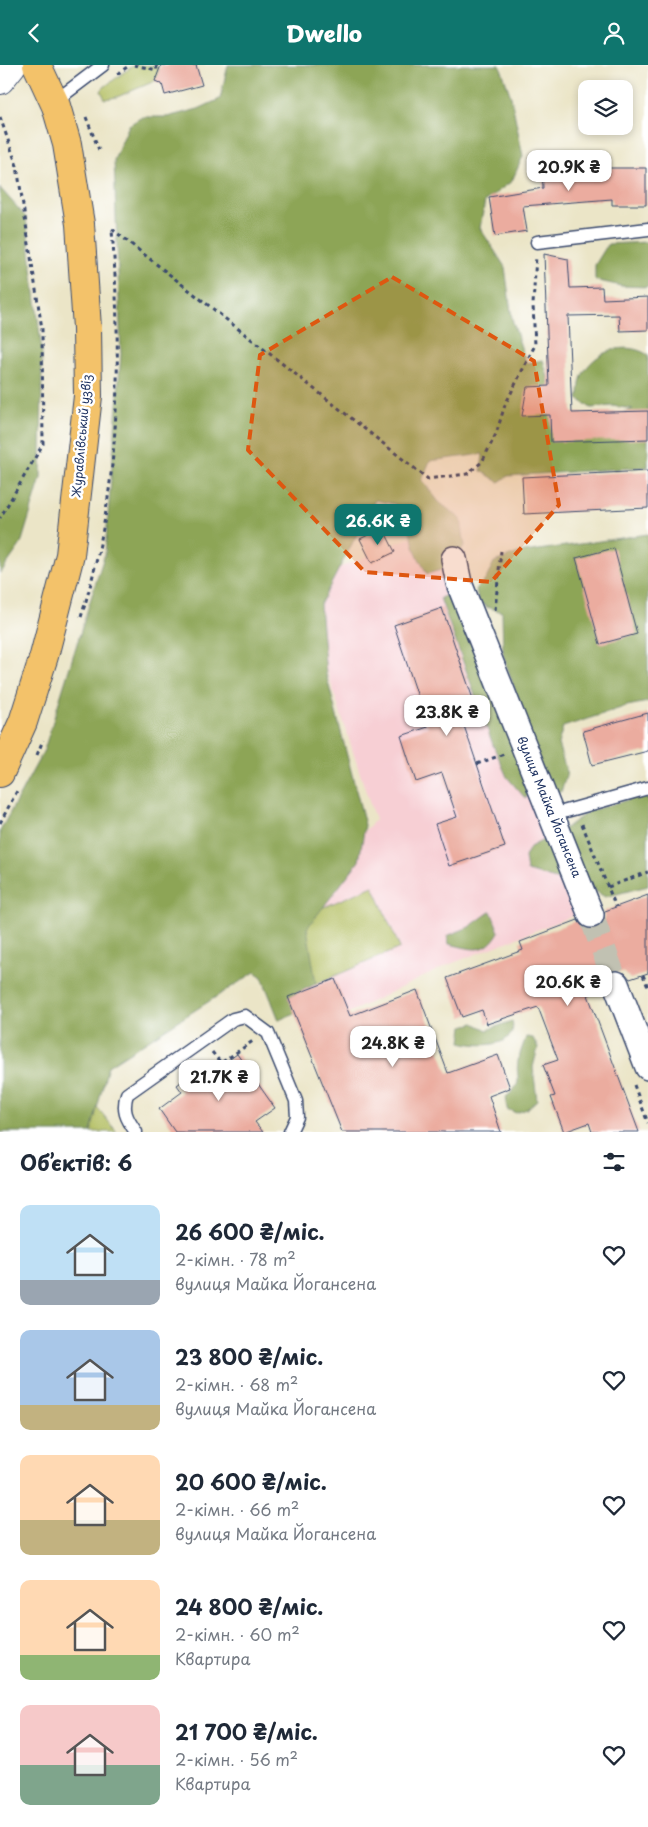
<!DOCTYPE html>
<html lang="uk">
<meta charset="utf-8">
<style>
body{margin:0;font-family:"Playpen Sans",sans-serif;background:#f6f6f7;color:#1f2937;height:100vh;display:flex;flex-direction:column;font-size:19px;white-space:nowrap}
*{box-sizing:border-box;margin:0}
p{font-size:16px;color:#747a83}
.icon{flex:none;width:28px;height:28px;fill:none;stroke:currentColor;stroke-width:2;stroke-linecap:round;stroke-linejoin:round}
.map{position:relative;height:1067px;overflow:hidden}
.side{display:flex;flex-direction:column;background:#fff;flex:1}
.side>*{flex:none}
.tools{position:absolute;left:578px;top:15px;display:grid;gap:10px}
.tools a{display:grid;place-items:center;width:55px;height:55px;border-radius:10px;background:#fff;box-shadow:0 2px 8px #0003;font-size:25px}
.price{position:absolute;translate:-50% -42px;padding:0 11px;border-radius:10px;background:#fff;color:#222;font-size:16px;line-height:32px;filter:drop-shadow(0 1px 2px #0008)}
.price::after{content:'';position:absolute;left:50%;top:30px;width:15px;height:11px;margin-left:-8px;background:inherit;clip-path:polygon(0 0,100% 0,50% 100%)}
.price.active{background:#0f766e;color:#fff}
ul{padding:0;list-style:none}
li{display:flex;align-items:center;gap:15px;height:125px;padding:0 20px}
li span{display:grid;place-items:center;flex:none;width:140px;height:100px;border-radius:10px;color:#555}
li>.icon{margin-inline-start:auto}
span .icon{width:60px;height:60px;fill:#fffc;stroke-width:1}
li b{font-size:21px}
h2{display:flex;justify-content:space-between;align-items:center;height:60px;padding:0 20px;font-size:21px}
header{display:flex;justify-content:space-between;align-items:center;height:65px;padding:0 20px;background:#0f766e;color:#fff;font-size:22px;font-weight:800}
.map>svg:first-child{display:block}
.built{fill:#f7cfd4}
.green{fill:#b2be60;stroke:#66765f}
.forest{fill:#8da556;stroke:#546a5a}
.building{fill:#ebac9f}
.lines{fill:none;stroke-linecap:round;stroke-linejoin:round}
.minor-tunnel{stroke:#c1c1b2;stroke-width:25;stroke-dasharray:25 12;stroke-linecap:butt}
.service-casing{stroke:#3a4a6e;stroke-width:15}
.minor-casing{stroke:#3a4a6e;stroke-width:28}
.tertiary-casing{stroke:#3a4a6e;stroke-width:30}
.primary-casing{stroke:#3a4a6e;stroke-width:30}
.path{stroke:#3a4a6e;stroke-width:3;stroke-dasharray:4 4;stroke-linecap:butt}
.service{stroke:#fff;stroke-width:12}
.minor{stroke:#fff;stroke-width:25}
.tertiary{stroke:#fff;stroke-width:28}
.primary{stroke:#f3c26a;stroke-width:28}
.marked{fill:#de5710;fill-opacity:0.2;stroke:#de5710;stroke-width:4;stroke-dasharray:10 6;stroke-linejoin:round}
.labels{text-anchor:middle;stroke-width:5;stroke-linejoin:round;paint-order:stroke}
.street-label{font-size:12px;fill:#1b2f5e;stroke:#fff}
</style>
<header><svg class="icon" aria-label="back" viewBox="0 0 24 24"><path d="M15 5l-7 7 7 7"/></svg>Dwello<svg class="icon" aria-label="person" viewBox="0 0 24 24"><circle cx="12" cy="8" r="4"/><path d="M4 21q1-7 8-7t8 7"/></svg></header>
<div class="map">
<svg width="648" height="1067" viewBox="0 0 648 1067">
<rect width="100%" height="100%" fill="#fff"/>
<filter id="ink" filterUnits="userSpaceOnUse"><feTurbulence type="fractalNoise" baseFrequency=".02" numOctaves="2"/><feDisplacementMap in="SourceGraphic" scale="10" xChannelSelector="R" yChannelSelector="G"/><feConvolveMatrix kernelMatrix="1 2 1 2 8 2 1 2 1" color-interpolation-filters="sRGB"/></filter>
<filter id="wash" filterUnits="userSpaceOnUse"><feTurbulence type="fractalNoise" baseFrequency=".0096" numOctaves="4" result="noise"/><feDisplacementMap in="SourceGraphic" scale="20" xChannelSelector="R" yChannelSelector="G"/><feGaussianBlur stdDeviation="1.12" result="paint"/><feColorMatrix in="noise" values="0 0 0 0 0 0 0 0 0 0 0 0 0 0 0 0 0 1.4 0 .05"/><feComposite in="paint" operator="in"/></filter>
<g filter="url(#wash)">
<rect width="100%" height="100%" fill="#ebe5c7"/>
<path class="built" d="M438,466L588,845L448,900L311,966L270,866L375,755L299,520L414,471Z"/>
<path class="green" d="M134,0H157L159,6L155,16L117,32L105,34L101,26L104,22Z
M373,821L400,883L316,919L289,857Z
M97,1042L117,1067H91Z"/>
<path class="forest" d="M228,0H500L511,32L523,91L512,116L485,136L480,163L505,202L512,254L526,298L543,295L557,345L579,362L633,344L612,341L591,343L578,334C580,326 579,317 582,311C593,286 626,275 648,290V402L508,411L499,417L481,406L483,389L430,396L422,415L439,437L461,454L465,481L444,504L427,509L416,488L408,459L395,439L375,435L320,540L326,609L365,760L359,796L307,863L316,919L288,932L295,948L279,955L262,912L255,907L108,1001L91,1067H0V766L44,685L105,488L121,289L114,95L129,60L142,52H167L198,44L220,34Z
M0,123L26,152L42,287L41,413L21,479L0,509Z
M648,177V222L621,221L595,215V200L608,179Z
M648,469V637L627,641L563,662L558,679L567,708L561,727L550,728L503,590L502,547L487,542L478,536L476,524L486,514L494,497L518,488Z
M452,528L532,724L530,730L525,733L507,712L493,680L440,533Z
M648,729V821L605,832L592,824L527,806L525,792L530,782L564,764L589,746Z
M491,846L499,867C485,891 472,884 449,879L447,871L469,862Z
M512,956C519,983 478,982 461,977L463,961L474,958L487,965Z
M526,972L533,973L538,983L533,1002L537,1035L527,1044L516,1048L507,1044L506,1032C525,1016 515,1015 518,996C520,988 523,980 526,972Z"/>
<g id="blocks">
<path class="building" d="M161,0H196L202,20L165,30L162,19L155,16Z
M584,96L585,103H646V140H612V134L523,141L527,166L495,171L489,132L543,123L542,100Z
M544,189L568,194L570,223L602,222L603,234L648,232V265L620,266L619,250L568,251L572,348L648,346V374L551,377L550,350L522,351L527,322L549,321Z
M648,406V443L524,449L522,412Z
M383,463L395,487L372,498L360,474Z
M614,483L637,569L600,579L576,493Z
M442,543L476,643L460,649L505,782L449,801L435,759L457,752L442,708L416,717L401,671L428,662L394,560Z
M648,648V686L592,700L583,666Z
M648,830V908L630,914L625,908L611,905L605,910L602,917L603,924L588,930L639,1067H592L589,1058L564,1067L551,1032L555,1031L543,1000L558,995L538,942L487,959L482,945L462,952L447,913L523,885L520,877L578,855L582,861L588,864L597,863L603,858L605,846Z
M335,914L350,951L417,925L448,1008L498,990L510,1023L489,1031L501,1067H342L288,932Z
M237,989L275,1043L255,1057L263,1067H175L159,1044L182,1027L177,1020L201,1003L207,1011Z"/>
</g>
</g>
<g filter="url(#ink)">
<use href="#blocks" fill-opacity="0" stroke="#3a4a6e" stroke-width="1"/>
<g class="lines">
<path class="minor-tunnel" d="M591,850L616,919"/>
<defs>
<path id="service" d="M54,37L103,0
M537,177L648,164
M552,750L648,723
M136,1067C126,1053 122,1045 127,1029L233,954L245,951L268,968L296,1036L297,1052L290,1067"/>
<path id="minor" d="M454,494L459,518L591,850
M616,919L648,1002"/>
<path id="tertiary" d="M0,15L12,0"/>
<path id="primary" d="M0,708L23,657L44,591L70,490L88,331L87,263L80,159L67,79L56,41L37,0"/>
</defs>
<use href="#service" class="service-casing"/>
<use href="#minor" class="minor-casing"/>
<use href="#tertiary" class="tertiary-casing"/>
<use href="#primary" class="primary-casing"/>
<path class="path" d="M134,0L157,5L156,0
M117,9L130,0
M0,52L17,101L42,264L43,379L0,453
M86,52L99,85
M112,164L428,414L467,409L482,397L496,369L505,340L535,280L533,240L536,191
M495,545L501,486
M81,552C121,428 122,293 112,165
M37,690L43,675
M477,699L504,689
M0,758L17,726
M582,759L616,842
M608,822L648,807
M643,910L648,922
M212,987L221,998L253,976
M634,1020L648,1058"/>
<use href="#service" class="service"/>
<use href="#minor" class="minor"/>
<use href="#tertiary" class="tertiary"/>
<use href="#primary" class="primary"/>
</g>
</g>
<path class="marked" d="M392,212L534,296L559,440L491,517L365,507L248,385L260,290Z"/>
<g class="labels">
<g class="street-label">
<text transform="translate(82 371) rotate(-85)" y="4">Журавлівський узвіз</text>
<text transform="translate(549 742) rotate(68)" y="4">вулиця Майка Йогансена</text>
</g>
</g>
</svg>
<div class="tools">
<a><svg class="icon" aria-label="layers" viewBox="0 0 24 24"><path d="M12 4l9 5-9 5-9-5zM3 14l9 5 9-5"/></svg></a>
</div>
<b class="price" style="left:569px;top:127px">20.9K ₴</b>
<b class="price active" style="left:378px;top:481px">26.6K ₴</b>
<b class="price" style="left:447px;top:672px">23.8K ₴</b>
<b class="price" style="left:568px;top:942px">20.6K ₴</b>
<b class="price" style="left:393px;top:1003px">24.8K ₴</b>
<b class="price" style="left:219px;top:1037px">21.7K ₴</b>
</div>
<section class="side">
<h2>Об’єктів: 6<svg class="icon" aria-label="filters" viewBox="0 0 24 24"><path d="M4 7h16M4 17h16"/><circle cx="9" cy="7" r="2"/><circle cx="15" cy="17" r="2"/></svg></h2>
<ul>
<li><span style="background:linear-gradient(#bfe0f5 75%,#9aa5b1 0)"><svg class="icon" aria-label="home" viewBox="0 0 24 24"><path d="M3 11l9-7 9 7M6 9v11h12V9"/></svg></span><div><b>26 600 ₴/міс.</b><p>2-кімн. · 78 m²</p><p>вулиця Майка Йогансена</p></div><svg class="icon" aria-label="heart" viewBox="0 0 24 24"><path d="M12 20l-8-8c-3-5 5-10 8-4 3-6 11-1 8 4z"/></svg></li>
<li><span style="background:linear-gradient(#a9c7e8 75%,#c2b280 0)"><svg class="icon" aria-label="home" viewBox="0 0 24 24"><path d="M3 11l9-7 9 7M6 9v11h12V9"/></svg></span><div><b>23 800 ₴/міс.</b><p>2-кімн. · 68 m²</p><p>вулиця Майка Йогансена</p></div><svg class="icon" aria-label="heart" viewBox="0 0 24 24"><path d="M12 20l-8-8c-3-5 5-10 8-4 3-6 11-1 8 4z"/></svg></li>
<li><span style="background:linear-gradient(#ffd9b3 65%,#c2b280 0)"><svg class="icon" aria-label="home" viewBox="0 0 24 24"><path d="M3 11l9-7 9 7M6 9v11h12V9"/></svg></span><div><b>20 600 ₴/міс.</b><p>2-кімн. · 66 m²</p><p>вулиця Майка Йогансена</p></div><svg class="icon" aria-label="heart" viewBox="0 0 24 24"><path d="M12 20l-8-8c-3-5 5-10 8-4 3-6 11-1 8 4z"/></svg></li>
<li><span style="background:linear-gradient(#ffd9b3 75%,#8fb573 0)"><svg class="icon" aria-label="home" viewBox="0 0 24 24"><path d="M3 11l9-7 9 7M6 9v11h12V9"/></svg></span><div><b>24 800 ₴/міс.</b><p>2-кімн. · 60 m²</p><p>Квартира</p></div><svg class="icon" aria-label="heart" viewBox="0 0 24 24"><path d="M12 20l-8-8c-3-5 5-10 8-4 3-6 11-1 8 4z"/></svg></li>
<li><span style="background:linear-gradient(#f6c9c9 60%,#7fa58c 0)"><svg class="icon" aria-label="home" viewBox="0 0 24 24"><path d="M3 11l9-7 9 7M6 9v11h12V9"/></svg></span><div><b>21 700 ₴/міс.</b><p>2-кімн. · 56 m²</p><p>Квартира</p></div><svg class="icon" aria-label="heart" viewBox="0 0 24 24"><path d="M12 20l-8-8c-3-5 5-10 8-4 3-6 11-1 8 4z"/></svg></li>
</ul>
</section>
